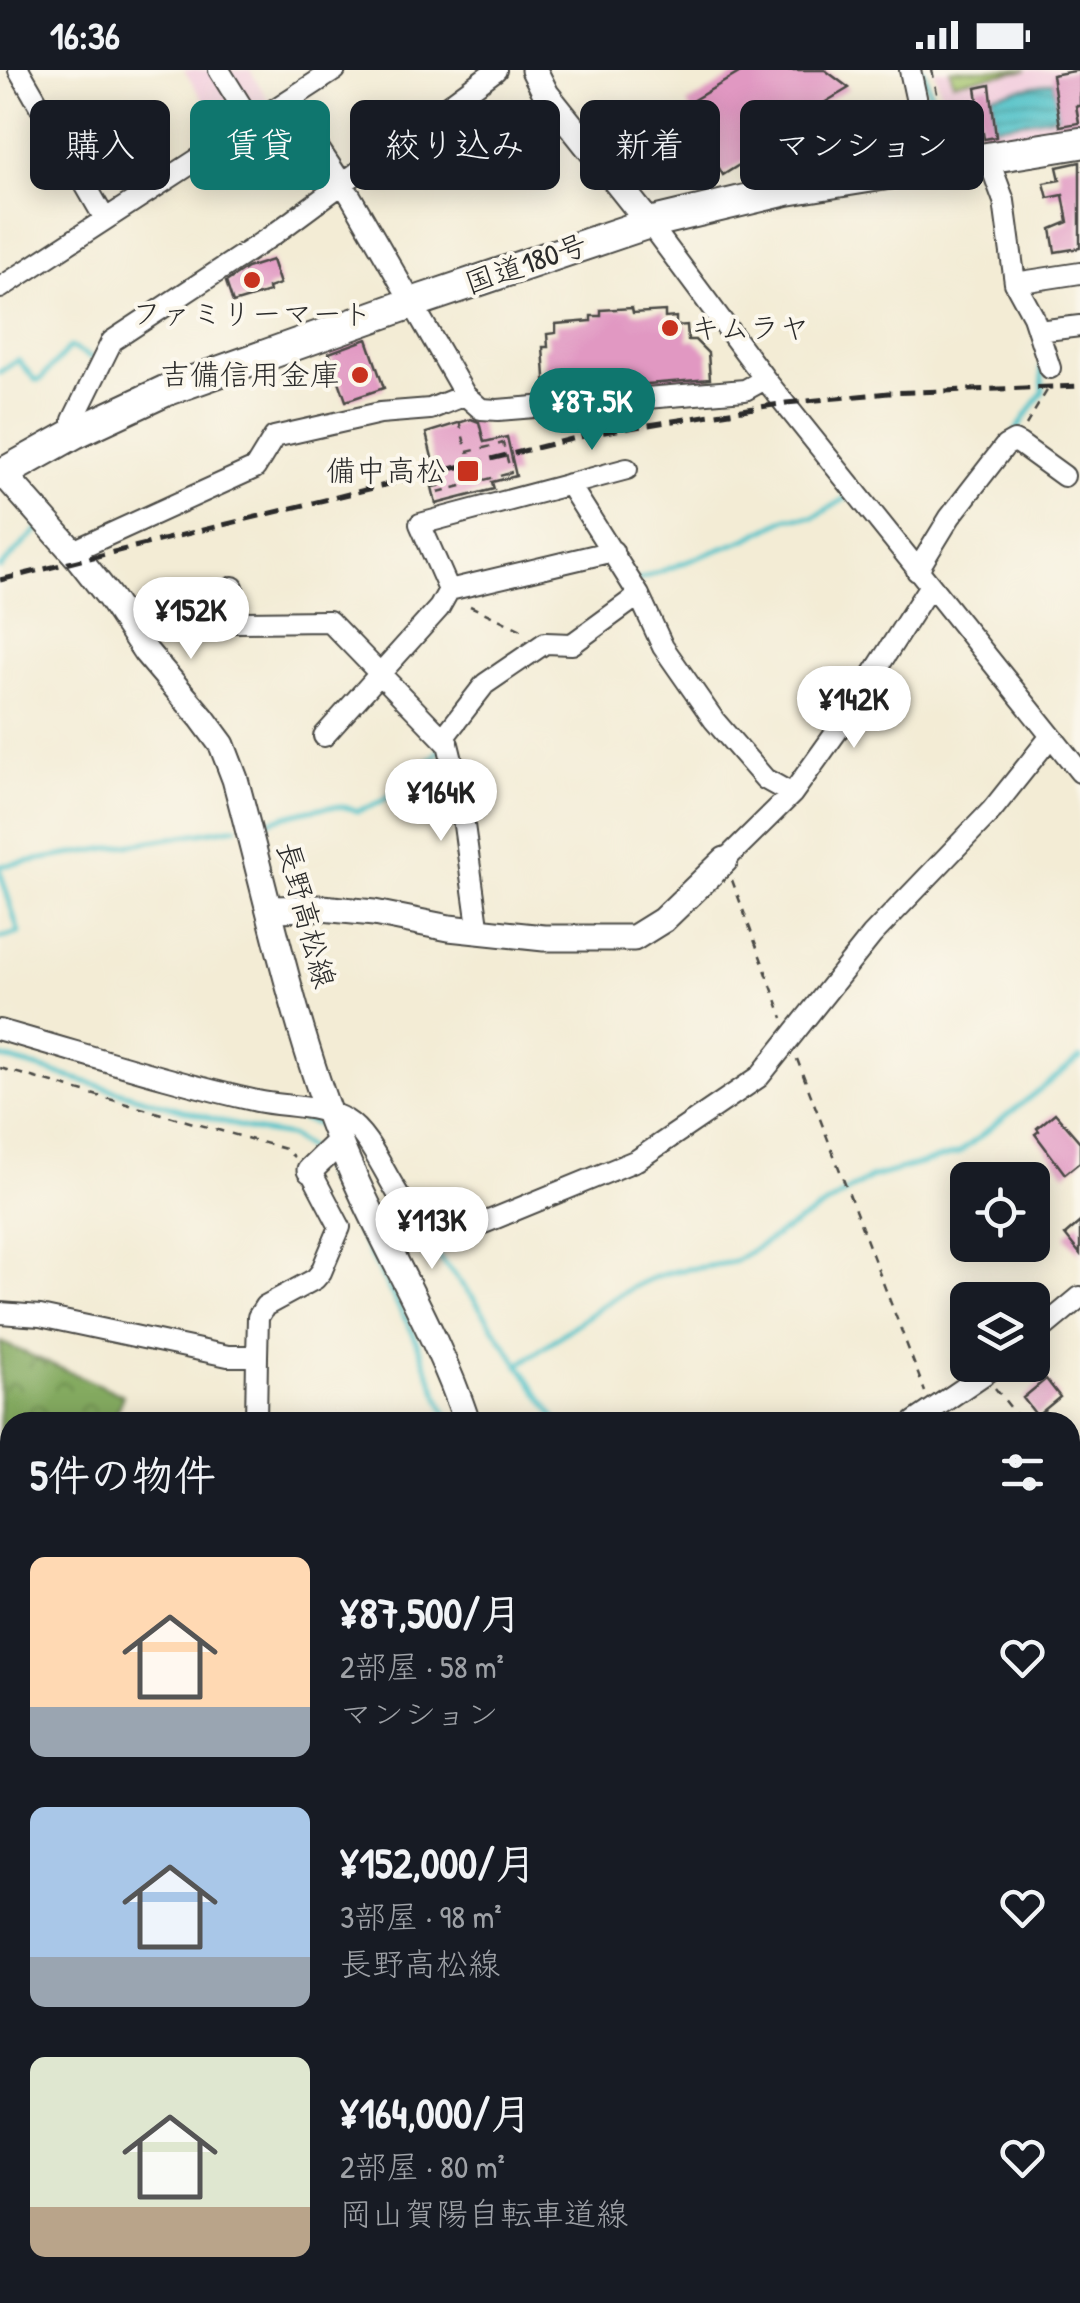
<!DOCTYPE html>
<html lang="ja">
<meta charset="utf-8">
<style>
body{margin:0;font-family:"Patrick Hand","Klee One",sans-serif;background:#20242c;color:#f1f3f6;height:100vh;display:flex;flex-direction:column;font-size:38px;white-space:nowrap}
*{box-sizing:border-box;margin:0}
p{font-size:32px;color:#9ea1a6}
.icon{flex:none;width:55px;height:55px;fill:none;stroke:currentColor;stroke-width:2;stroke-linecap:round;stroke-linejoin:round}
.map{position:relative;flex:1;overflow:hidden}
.sheet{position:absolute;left:0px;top:1342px;width:1080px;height:892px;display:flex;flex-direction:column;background:#171b24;border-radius:30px 30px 0 0;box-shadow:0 5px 25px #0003}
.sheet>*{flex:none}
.top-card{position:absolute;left:30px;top:30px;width:1020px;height:90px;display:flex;gap:20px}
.controls{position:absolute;left:950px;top:1092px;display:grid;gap:20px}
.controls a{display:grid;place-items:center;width:100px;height:100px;border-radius:15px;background:#171b24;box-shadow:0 5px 25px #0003;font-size:50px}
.price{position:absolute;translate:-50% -85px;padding:0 22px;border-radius:35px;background:#fff;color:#222;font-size:32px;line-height:65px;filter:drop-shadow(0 2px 5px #0008)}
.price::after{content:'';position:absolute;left:50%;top:60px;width:30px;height:22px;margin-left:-15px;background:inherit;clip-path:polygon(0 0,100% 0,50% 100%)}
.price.selected{background:#0f766e;color:#fff}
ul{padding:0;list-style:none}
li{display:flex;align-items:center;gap:30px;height:250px;padding:0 30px}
li span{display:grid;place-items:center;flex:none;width:280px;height:200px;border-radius:15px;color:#555}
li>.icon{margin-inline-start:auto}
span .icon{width:120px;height:120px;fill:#fffc;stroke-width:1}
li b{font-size:42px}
h2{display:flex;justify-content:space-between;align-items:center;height:120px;padding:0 30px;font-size:42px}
.tag{padding:0 35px;border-radius:15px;background:#171b24;box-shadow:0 5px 25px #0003;font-size:35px;line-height:90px}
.tag.selected{background:#0f766e;color:#fff}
.status{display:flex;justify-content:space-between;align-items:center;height:70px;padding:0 50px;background:#171b24;direction:ltr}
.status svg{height:28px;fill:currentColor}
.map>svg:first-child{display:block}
.built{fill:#f3cfde}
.forest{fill:url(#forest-crowns);stroke:#586a46;stroke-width:2.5}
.park{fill:#a5c56d;stroke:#68784c;stroke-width:2.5}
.water{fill:url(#water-rules);stroke:#40777a;stroke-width:2.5}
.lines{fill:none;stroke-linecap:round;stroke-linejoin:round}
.stream{stroke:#55c3c9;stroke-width:5}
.building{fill:#e198c2}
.minor-casing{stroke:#494844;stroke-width:24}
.major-casing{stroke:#494844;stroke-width:29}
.highway-casing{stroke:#494844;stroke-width:34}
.path{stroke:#494844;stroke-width:2.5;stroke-dasharray:8 8;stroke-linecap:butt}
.minor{stroke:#fff;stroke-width:20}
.major{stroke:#fff;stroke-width:25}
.highway{stroke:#fff;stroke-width:30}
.rail{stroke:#2b2b2b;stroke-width:5;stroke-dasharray:15 8;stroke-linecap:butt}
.path-bridge{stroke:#494844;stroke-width:2.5;stroke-dasharray:8 8;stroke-linecap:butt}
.poi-dot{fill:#c8321e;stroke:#fbf7ec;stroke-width:4}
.labels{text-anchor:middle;stroke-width:8;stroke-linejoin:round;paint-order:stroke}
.street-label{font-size:30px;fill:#2b2b2b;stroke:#fbf7ec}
.poi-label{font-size:30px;fill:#2b2b2b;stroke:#fbf7ec;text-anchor:end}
</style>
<div class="status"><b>16:36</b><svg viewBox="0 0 49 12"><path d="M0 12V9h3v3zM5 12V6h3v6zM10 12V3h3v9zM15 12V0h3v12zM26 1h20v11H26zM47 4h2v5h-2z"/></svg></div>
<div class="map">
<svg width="1080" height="2233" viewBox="0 0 1080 2233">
<defs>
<pattern id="forest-crowns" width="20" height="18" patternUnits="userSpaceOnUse" patternTransform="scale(2.5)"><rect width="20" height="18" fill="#84aa60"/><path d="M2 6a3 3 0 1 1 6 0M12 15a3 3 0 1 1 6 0" fill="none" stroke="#6c8b4f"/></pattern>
<pattern id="water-rules" width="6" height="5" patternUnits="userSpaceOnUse" patternTransform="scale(2.5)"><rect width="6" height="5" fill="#55c3c9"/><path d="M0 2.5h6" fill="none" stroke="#479fa3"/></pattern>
</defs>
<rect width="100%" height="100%" fill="#fbf7ec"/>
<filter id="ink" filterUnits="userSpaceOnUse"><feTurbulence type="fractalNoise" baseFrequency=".01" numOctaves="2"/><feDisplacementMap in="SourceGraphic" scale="20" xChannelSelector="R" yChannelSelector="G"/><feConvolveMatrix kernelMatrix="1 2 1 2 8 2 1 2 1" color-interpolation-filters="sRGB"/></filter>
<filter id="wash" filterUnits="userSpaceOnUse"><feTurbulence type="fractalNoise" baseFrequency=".0048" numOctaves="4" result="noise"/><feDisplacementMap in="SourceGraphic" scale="40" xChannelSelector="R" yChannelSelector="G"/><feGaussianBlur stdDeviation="2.25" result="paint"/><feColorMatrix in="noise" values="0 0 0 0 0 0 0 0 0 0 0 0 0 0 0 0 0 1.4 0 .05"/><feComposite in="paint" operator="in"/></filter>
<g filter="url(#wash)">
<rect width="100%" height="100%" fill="#f3ecd5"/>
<path class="built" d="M184,0H250L271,34L224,64Z
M934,0H1080V60L975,76L960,62L945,35Z"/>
<path class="forest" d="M0,1272L123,1325L113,1352H10V1437L2,1442L0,1482Z
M0,1593L10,1615V2225H231L232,2233H0Z"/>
<path class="park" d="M950,0H1027L953,12Z"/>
<path class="water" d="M1053,12L1059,46L995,56L991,25Z"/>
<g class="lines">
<path class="stream" d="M923,0L938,48L961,79
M0,302L18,290L35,310H40L70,277L96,290
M1013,365L1043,321L1041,297
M0,498L40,457
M638,510L747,469L788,448L814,447L851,425
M258,754C284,748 334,728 357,741C392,732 419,702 443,677
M0,796L236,757
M0,801L19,863L0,868
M0,987L252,1060L290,1066L313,1082
M287,1044L320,1055
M372,1098L389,1133L400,1143
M324,1101L413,1263L449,1352
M414,1158L474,1229L558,1352
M518,1295C559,1269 609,1226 650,1209C677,1197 707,1199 735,1191L870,1108L959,1083L1080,988
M1070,1662L1080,1655
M1070,1774L1080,1780
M1044,2225L1047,2233"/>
</g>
<g id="blocks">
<path class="building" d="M744,0H825L849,18L750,77L755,85L723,105L709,80L712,78L687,34Z
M1080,0V36H1076L1079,53L1060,56L1052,5Z
M990,15L996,67L984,69L976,18Z
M888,35L903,63L882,74L868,46Z
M1080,92V178L1055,182L1051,159L1068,152L1063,125L1048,128L1044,113L1060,110L1057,97Z
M272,190L280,214L268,218L269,222L233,233L226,212L247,198Z
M632,238L633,243L665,241V248L676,247V256L687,255L688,270H695L708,283L710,309L546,322L543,277H548L547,264L556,263V254L591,251V246H601V240Z
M367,269L384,318L346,331L329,283Z
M471,349L479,352L484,372L507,367L516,406L492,412L494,419L436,434L432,417L439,416L426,363Z
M1055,1043L1080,1072V1092L1065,1104L1035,1064L1039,1061L1037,1058Z
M1080,1152V1184L1065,1165Z
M1046,1309L1060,1327L1037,1346L1023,1328Z"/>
</g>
</g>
<g filter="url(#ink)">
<use href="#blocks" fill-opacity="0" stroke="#494844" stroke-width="2.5"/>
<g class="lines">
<defs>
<path id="minor" d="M19,0L105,149
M219,0L252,53
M910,0L931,96
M287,31L351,127L465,325
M988,88L1004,131L1015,213L1080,203
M649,153L765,309L1080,702
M1015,213L1033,246L1050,298
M0,218L335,0
M1038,261L1080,256
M75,363L73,350L112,271L273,165L496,0
M569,414L639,525L663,577L714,650L765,709L792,724
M73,481L255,398L274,367L380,343L430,339L465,325L481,339L498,340L745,320L765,309
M613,481L449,520L420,454L627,399
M917,501L950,447L1005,376L1014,371L1020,374L1064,406
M233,517L235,552L329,551L448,674L459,719L479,863
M324,666L439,538L449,520
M444,667L485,614L545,573L572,574L639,525
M725,790L792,724L835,664L929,517
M0,960C85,984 171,1012 257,1031C286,1037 321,1035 346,1050C386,1074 400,1173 457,1164L637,1090L759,1007L872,865L992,740L1051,666
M0,1243L40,1246L228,1286H257L258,1247L265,1236L315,1209L321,1202L340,1157L310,1100
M1032,1267L1080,1227
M256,1352L257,1286
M914,1352L998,1295
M382,2233L384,2225
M529,2233L532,2225
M734,2233L736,2225
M901,2233L904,2225"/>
<path id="major" d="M534,0L546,24L649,153
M3,403L80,490L110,528L146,582L202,648L222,675L235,709C267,826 294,957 338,1068C376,1165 434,1253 467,1352
M270,839L322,838L374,843L449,858L544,868H634L663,850L725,790
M310,1100L339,1072
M1062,2225L1065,2233"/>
<path id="highway" d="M0,405L75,363L165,321L412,233L649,153L787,120L1080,73"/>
</defs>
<use href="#minor" class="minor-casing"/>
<use href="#major" class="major-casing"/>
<use href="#highway" class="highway-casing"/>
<path class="path" d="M932,0L940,37L960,66
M459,351L467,382L500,374
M1026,355L1048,319
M438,422L507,404
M470,536L526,562
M732,810L783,948
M797,989L925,1322
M0,998L285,1079L294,1087
M995,1318L1022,1352
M1070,1408L1080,1418
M0,1723L10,1716
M1070,1723L1080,1751"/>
<use href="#minor" class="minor"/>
<use href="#major" class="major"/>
<use href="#highway" class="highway"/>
<path class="rail" d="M0,510L592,364L786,333L888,323L1080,316"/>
<path class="path-bridge" d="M500,374L503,373L511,403L507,404"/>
</g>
</g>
<g class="poi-dot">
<circle cx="252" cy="210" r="10"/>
<circle cx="670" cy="258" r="10"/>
<circle cx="360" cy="305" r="10"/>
<rect x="456" y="389" width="24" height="24" rx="5"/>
</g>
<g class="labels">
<g class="street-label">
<text transform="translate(526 194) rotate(-19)" y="10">国道180号</text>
<text transform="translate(306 845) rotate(75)" y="10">長野高松線</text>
</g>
<g class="poi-label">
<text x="252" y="254" text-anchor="middle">ファミリーマート</text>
<text x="690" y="268" text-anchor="start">キムラヤ</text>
<text x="340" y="315">吉備信用金庫</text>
<text x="446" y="411">備中高松</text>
</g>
</g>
</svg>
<div class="controls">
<a><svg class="icon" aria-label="locate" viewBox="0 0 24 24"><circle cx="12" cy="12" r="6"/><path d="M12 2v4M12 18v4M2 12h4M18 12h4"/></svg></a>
<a><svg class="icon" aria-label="layers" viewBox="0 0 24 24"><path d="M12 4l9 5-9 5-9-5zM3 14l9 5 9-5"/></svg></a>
</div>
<b class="price selected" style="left:592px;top:383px">¥87.5K</b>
<b class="price" style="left:191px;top:592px">¥152K</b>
<b class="price" style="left:854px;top:681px">¥142K</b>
<b class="price" style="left:441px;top:774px">¥164K</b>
<b class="price" style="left:432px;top:1202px">¥113K</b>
<div class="top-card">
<a class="tag">購入</a>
<a class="tag selected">賃貸</a>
<a class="tag">絞り込み</a>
<a class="tag">新着</a>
<a class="tag">マンション</a>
</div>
<section class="sheet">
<h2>5件の物件<svg class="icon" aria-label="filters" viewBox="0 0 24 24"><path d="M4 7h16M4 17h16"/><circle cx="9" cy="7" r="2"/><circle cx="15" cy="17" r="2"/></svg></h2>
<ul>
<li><span style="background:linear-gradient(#ffd9b3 75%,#9aa5b1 0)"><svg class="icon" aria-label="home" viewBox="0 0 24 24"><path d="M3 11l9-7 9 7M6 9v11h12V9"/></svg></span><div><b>¥87,500/月</b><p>2部屋 · 58 m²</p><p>マンション</p></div><svg class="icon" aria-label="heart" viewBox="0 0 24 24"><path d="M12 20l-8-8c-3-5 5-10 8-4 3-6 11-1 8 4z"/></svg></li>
<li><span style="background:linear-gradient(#a9c7e8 75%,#9aa5b1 0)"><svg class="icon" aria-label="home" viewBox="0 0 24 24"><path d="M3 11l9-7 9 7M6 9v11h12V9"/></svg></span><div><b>¥152,000/月</b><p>3部屋 · 98 m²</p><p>長野高松線</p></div><svg class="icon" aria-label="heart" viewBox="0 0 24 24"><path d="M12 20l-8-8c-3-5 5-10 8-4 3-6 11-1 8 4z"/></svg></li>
<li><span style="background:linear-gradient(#dfe7d0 75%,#b9a48a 0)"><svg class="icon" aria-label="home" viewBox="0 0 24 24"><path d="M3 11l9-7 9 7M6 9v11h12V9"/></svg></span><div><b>¥164,000/月</b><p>2部屋 · 80 m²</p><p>岡山賀陽自転車道線</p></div><svg class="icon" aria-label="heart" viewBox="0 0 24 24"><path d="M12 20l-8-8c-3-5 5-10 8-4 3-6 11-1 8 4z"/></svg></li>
</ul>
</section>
</div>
